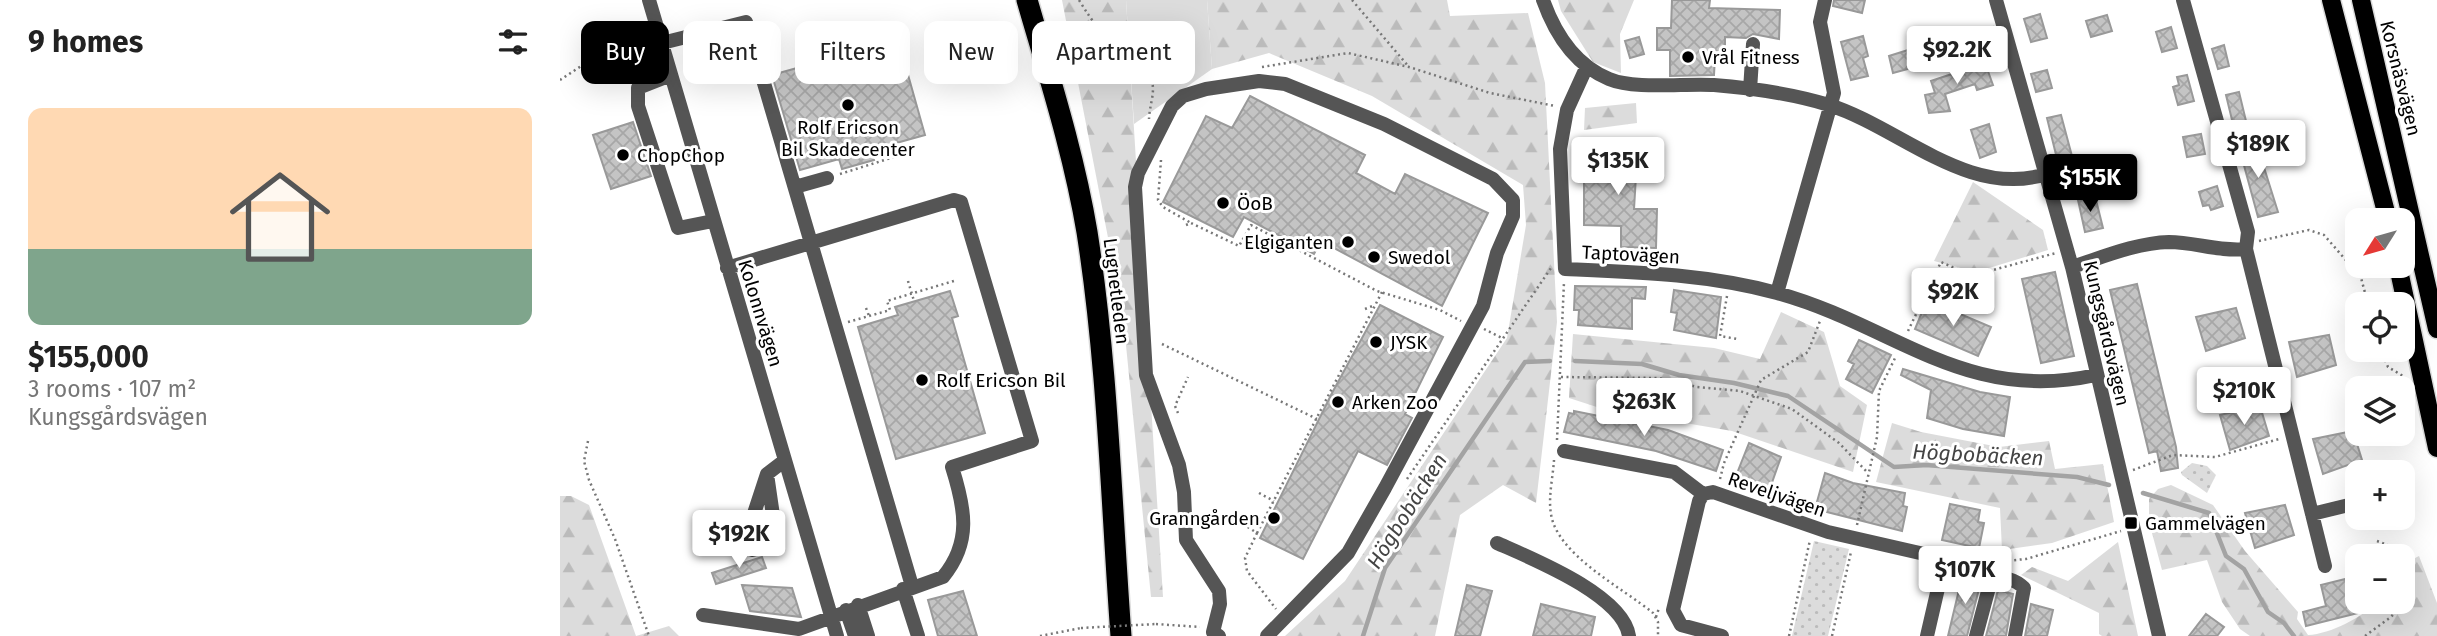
<!DOCTYPE html>
<meta charset="utf-8">
<style>
body{margin:0;font-family:"Fira Sans",sans-serif;background:#f6f6f6;color:#222;height:100vh;display:flex;flex-direction:column;font-size:26px;white-space:nowrap}
*{box-sizing:border-box;margin:0}
p{font-size:23px;color:#767676}
.icon{flex:none;width:38px;height:38px;fill:none;stroke:currentColor;stroke-width:2;stroke-linecap:round;stroke-linejoin:round}
.map{position:relative;flex:1;overflow:hidden}
.details{display:flex;flex-direction:column;background:#fff;width:560px}
.details>*{flex:none}
.guide{position:absolute;left:21px;top:21px;width:665px;height:63px;display:flex;gap:14px}
.needle{width:46px;rotate:233deg}
.buttons{position:absolute;left:1785px;top:208px;display:grid;gap:14px}
.buttons a{display:grid;place-items:center;width:70px;height:70px;border-radius:14px;background:#fff;box-shadow:0 7px 28px #0002;font-size:35px}
.price{position:absolute;translate:-50% -60px;padding:0 16px;border-radius:7px;background:#fff;color:#222;font-size:23px;line-height:46px;filter:drop-shadow(0 2px 4px #0008)}
.price::after{content:'';position:absolute;left:50%;top:42px;width:21px;height:16px;margin-left:-10px;background:inherit;clip-path:polygon(0 0,100% 0,50% 100%)}
.price.active{background:#000;color:#fff}
ul{padding:0;list-style:none}
li{display:grid;align-content:center;gap:14px;height:371px;padding:0 28px}
li span{display:grid;place-items:center;height:217px;border-radius:14px;color:#555}
li>.icon{margin-inline-start:auto}
span .icon{width:126px;height:126px;fill:#fffc;stroke-width:1}
li b{font-size:30px}
h2{display:flex;justify-content:space-between;align-items:center;height:84px;padding:0 28px;font-size:30px}
.tag{padding:0 24px;border-radius:14px;background:#fff;box-shadow:0 7px 28px #0002;font-size:24px;line-height:63px}
.tag.active{background:#000;color:#fff}
main{display:flex;flex:1;min-height:0}
.map>svg:first-child{display:block}
.grass{fill:#dcdcdc}
.forest{fill:url(#forest-firs)}
.park{fill:url(#park-dots)}
.lines{fill:none;stroke-linecap:round;stroke-linejoin:round}
.stream{stroke:#a3a3a3;stroke-width:4.5}
.building{fill:url(#building-cross-hatch);stroke:#999;stroke-width:2}
.major-casing{stroke:#dbdbdb;stroke-width:21}
.highway-casing{stroke:#dbdbdb;stroke-width:24}
.path{stroke:#777;stroke-width:2.5;stroke-dasharray:2 3.5;stroke-linecap:butt}
.minor{stroke:#555;stroke-width:14}
.major{stroke:#000;stroke-width:18}
.highway{stroke:#000;stroke-width:21}
.path-bridge{stroke:#777;stroke-width:2.5;stroke-dasharray:2 3.5;stroke-linecap:butt}
.poi-dot{fill:#000;stroke:#fff;stroke-width:2.5}
.labels{text-anchor:middle;stroke-width:6;stroke-linejoin:round;paint-order:stroke}
.poi-label{font-size:19px;fill:#000;stroke:#fff;text-anchor:start}
.street-label{font-size:19px;fill:#000;stroke:#fff}
.water-label{font-size:21px;font-style:italic;fill:#444;stroke:#fff}
</style>
<main>
<section class="details">
<h2>9 homes<svg class="icon" aria-label="filters" viewBox="0 0 24 24"><path d="M4 7h16M4 17h16"/><circle cx="9" cy="7" r="2"/><circle cx="15" cy="17" r="2"/></svg></h2>
<ul>
<li><span style="background:linear-gradient(#ffd9b3 65%,#7fa58c 0)"><svg class="icon" aria-label="home" viewBox="0 0 24 24"><path d="M3 11l9-7 9 7M6 9v11h12V9"/></svg></span><div><b>$155,000</b><p>3 rooms · 107 m²</p><p>Kungsgårdsvägen</p></div></li>
</ul>
</section>
<div class="map">
<svg width="1877" height="636" viewBox="0 0 1877 636">
<defs>
<pattern id="forest-firs" width="22" height="20" patternUnits="userSpaceOnUse" patternTransform="scale(1.75)"><rect width="22" height="20" fill="#dcdcdc"/><path d="M5 1l3.5 6h-7zM16 11l3.5 6h-7z" fill="#bbb"/></pattern>
<pattern id="park-dots" width="8" height="8" patternUnits="userSpaceOnUse" patternTransform="scale(1.75)"><rect width="8" height="8" fill="#dcdcdc"/><path d="M2 2h.1M6 6h.1" fill="none" stroke="#bbb" stroke-width="1.8" stroke-linecap="round"/></pattern>
<pattern id="building-cross-hatch" width="8" height="8" patternUnits="userSpaceOnUse" patternTransform="scale(1.75)"><rect width="8" height="8" fill="#c4c4c4"/><path d="M0 0l8 8M0 8l8-8" fill="none" stroke="#a7a7a7"/></pattern>
</defs>
<rect width="100%" height="100%" fill="#fff"/>
<path class="grass" d="M566,0H647L652,69L574,124Z"/>
<path class="forest" d="M502,0H566L603,597H591L563,315Z
M647,0H887L890,16L968,13L985,83L997,322L976,503L943,485L900,515L875,636H725L785,581L947,338L966,225L963,185L812,96L709,53L652,69Z
M998,0H1074L1060,34L1061,73L1033,62L1001,11Z
M1076,103L1077,123L1024,130L1025,108Z
M1413,182L1483,230L1488,250L1416,272L1374,261Z
M1221,312L1264,332L1280,386L1307,405L1293,472L1172,431L1043,409L1009,398L1013,334L1154,348L1200,359Z
M1332,423L1361,432L1439,447L1489,441L1495,469L1543,464L1554,522L1492,543L1442,550L1440,508L1316,482Z
M1611,485L1653,505L1685,551L1738,612L1737,619L1748,635C1771,634 1802,617 1818,602H1843C1843,582 1838,565 1859,556L1877,603V636H1690L1680,629L1662,602L1647,560L1602,570L1589,522V499L1598,489Z
M0,496H11L29,505L76,636L109,626L119,636H0Z
M1558,542L1578,636H1542L1539,634V613L1461,575L1472,567L1508,581Z"/>
<path class="park" d="M1632,463L1647,466L1656,475L1647,493L1622,475L1621,472Z
M1254,541L1289,549L1268,636H1232Z"/>
<g class="lines">
<path class="stream" d="M1015,361L1082,364L1119,375L1174,383L1228,396L1334,467L1366,465L1517,477L1549,485
M1583,493L1649,513L1666,556L1684,569L1708,612L1724,623L1734,636
M803,636L825,568L965,362L990,361"/>
</g>
<path class="building" d="M1112,0H1150L1149,8L1220,10L1219,39L1193,34L1186,38L1165,37V56H1155L1154,75L1110,76V50H1097V28H1111Z
M1274,0H1305L1302,13L1273,6Z
M1480,14L1487,38L1471,42L1464,19Z
M1547,15L1552,31L1531,37L1526,21Z
M1433,27L1435,34L1419,40L1422,49L1411,53L1408,44L1403,47L1399,36Z
M1611,27L1617,48L1602,52L1596,32Z
M1303,36L1308,56L1303,58L1308,76L1291,80L1281,42Z
M1079,37L1084,54L1070,58L1065,41Z
M1664,45L1669,66L1658,69L1652,49Z
M305,49L310,66L343,57L365,135L311,150L314,160L282,169L279,159L240,170L212,75Z
M1351,49L1355,67L1333,73L1329,56Z
M1425,63L1433,85L1417,90L1415,84L1385,94L1390,111L1369,113L1365,95L1375,93L1371,81Z
M1487,70L1492,88L1476,92L1471,74Z
M1627,75L1634,101L1618,105L1613,87L1619,85L1617,77Z
M1679,92L1686,121L1673,124L1666,95Z
M690,96L805,155L796,173L835,194L845,174L928,213L882,306L761,241L754,254L684,217L673,237L603,202L646,116L672,128Z
M1501,115L1516,171L1501,175L1487,118Z
M73,122L91,176L51,189L33,135Z
M1429,124L1436,152L1420,158L1411,130Z
M1641,134L1645,154L1627,157L1623,137Z
M1041,142L1078,143L1074,209H1097L1096,248L1061,247V226L1024,225V167H1041Z
M1696,142L1718,212L1698,217L1679,147Z
M1657,186L1663,206L1651,210L1649,205L1643,206L1639,192Z
M1535,196L1543,228L1525,232L1518,200Z
M1495,272L1514,356L1481,363L1462,279Z
M1577,284L1616,447L1618,468L1601,471L1597,451L1589,453L1550,290Z
M1015,286L1086,287L1085,299L1072,298V329L1018,325L1019,310H1014Z
M1114,290L1161,297L1156,338L1114,330L1117,313L1111,312Z
M390,291L398,316L392,318L425,433L336,459L298,327L338,315L335,307Z
M1367,300L1431,327L1418,356L1355,329Z
M820,305L883,337L845,414L852,418L827,465L798,451L743,559L700,538L772,393Z
M1676,308L1685,338L1646,351L1636,317Z
M1769,335L1776,365L1737,377L1729,342Z
M1299,340L1331,355L1312,393L1286,379L1294,364L1288,361Z
M1343,369L1420,392L1450,397L1444,436L1403,429L1367,418L1371,390L1341,375Z
M1700,406L1709,436L1670,450L1660,415Z
M1014,411L1108,430L1163,450L1156,471L1096,451L1004,432L1009,413L1014,414Z
M1793,431L1802,460L1763,474L1753,439Z
M1189,443L1221,457L1208,494L1174,481Z
M1265,473L1293,483L1345,493L1343,506L1347,507L1342,531L1255,509Z
M1390,504L1420,510L1418,522L1424,523L1419,548L1382,540Z
M1725,505L1734,535L1695,548L1685,513Z
M202,557L206,568L156,584L152,573Z
M1403,573L1420,577V585L1407,636H1388Z
M1797,576V595L1793,596L1798,613L1746,626L1743,612L1766,606L1761,585Z
M182,585L232,588L241,617L190,611Z
M907,585L932,591L920,636H895Z
M1438,590L1453,594L1446,636H1426Z
M403,591L417,636H378L368,600Z
M981,604L1035,617L1031,636H973Z
M1471,604L1493,610L1487,636H1465Z
M1646,614L1664,627L1657,636H1629Z"/>
<g class="lines">
<defs>
<path id="major" d="M1771,0L1828,220
M1801,0L1877,329
M1838,266L1877,448"/>
<path id="highway" d="M467,0C489,76 514,154 527,232C548,366 551,501 561,636"/>
</defs>
<use href="#major" class="major-casing"/>
<use href="#highway" class="highway-casing"/>
<path class="path" d="M519,0C547,46 568,62 618,83
M792,0L849,67
M702,67L788,53L849,67L930,93L995,106
M586,70C599,87 590,99 589,119
M0,80L82,26
M601,160L598,200L603,207L631,223
M280,174L334,157
M626,225L631,223L679,246L691,225L817,291L880,310L901,321
M1699,241L1749,230L1764,235L1798,274L1823,270
M1800,274L1808,304
M348,281L354,301
M1167,296L1160,336L1177,339
M306,308L309,316
M805,309L815,305
M288,322L330,310L327,301L397,280
M924,329L942,338
M1348,331L1381,262L1401,271L1422,273L1496,253
M602,344L757,419
M1821,350L1828,367L1843,376
M1001,377L1099,378L1137,387L1180,391L1232,409L1279,443L1308,473
M618,413L615,406L628,377
M997,440L1004,282
M28,441L24,461L29,480L55,539L89,636
M994,460C993,477 988,497 991,514C997,555 1063,588 1093,613L1098,622V636
M1573,470L1613,455L1655,457L1719,439
M847,479L991,268
M1160,479L1164,463L1201,380L1248,352L1260,321
M699,493L714,501
M683,524L697,533L685,558L687,571L716,609
M1297,525L1317,437L1319,391L1336,356
M697,533L822,292
M1817,541L1838,549L1842,556
M1394,566L1466,559L1561,531
M1096,617L1099,608
M596,624L640,627
M480,636L521,628
M1229,636L1250,540
M1272,636L1291,552
M1805,636L1831,617L1848,597L1847,566L1843,559"/>
<path class="minor" d="M89,0L277,636
M983,0C995,34 1015,65 1049,79C1075,90 1125,83 1154,85C1191,88 1233,94 1269,105C1339,127 1409,199 1486,174
M1436,0L1512,267L1599,636
M102,43L186,22L352,586
M1027,66L1007,110L1000,149L1005,269C1076,272 1147,274 1217,293C1334,325 1404,404 1536,375
M111,75L78,88V106L118,228L153,221
M1190,90L1193,44
M235,187L267,178
M1686,249L1765,566
M1512,267C1543,257 1576,243 1609,242C1635,242 1659,252 1686,249L1688,232L1623,0
M1217,293L1274,93L1260,22L1265,0
M1004,451L1114,472L1143,494
M207,474L216,536L208,546L192,550L185,541L207,474L224,461
M1752,514L1797,503
M937,543C973,559 1063,595 1069,636
M343,589L358,636
M298,605L308,636
M286,610L295,636
M143,615L239,629L383,577C412,542 405,508 392,467L472,441L401,202L394,200L167,268
M659,636L653,632L660,604L659,591L626,540L624,492L619,465L586,375L575,187L578,173L612,106L623,96L646,89L699,81L725,84L824,124L933,179L953,200V216L937,253L923,306L825,488L788,553L707,636
M1162,636L1121,625L1113,610L1139,501L1143,494L1153,492L1268,532L1373,556L1382,571L1367,636
M1416,636L1431,580C1443,575 1456,580 1464,588L1455,636"/>
<use href="#major" class="major"/>
<use href="#highway" class="highway"/>
<path class="path-bridge" d="M521,628L596,624"/>
</g>
<g class="poi-dot">
<circle cx="1128" cy="57" r="7"/>
<circle cx="288" cy="105" r="7"/>
<circle cx="63" cy="155" r="7"/>
<circle cx="663" cy="203" r="7"/>
<circle cx="788" cy="242" r="7"/>
<circle cx="814" cy="257" r="7"/>
<circle cx="816" cy="342" r="7"/>
<circle cx="362" cy="380" r="7"/>
<circle cx="778" cy="402" r="7"/>
<circle cx="714" cy="518" r="7"/>
<rect x="1564" y="516" width="14" height="14" rx="3.5"/>
</g>
<g class="labels">
<g class="poi-label">
<text x="1142" y="64">Vrål Fitness</text>
<text x="288" y="134" text-anchor="middle">Rolf Ericson<tspan x="288" dy="22">Bil Skadecenter</tspan></text>
<text x="77" y="162">ChopChop</text>
<text x="677" y="210">ÖoB</text>
<text x="774" y="249" text-anchor="end">Elgiganten</text>
<text x="828" y="264">Swedol</text>
<text x="830" y="349">JYSK</text>
<text x="376" y="387">Rolf Ericson Bil</text>
<text x="792" y="409">Arken Zoo</text>
<text x="700" y="525" text-anchor="end">Granngården</text>
<text x="1585" y="530">Gammelvägen</text>
</g>
<g class="street-label">
<text transform="translate(1841 78) rotate(76)" y="7">Korsnäsvägen</text>
<text transform="translate(1071 254) rotate(3)" y="7">Taptovägen</text>
<text transform="translate(557 291) rotate(83)" y="7">Lugnetleden</text>
<text transform="translate(201 313) rotate(73)" y="7">Kolonnvägen</text>
<text transform="translate(1547 333) rotate(77)" y="7">Kungsgårdsvägen</text>
<text transform="translate(1217 494) rotate(19)" y="7">Reveljvägen</text>
</g>
<g class="water-label">
<text transform="translate(1418 455) rotate(3)" y="7">Högbobäcken</text>
<text transform="translate(847 511) rotate(-58)" y="7">Högbobäcken</text>
</g>
</g>
</svg>
<div class="buttons">
<a><svg class="needle" viewBox="-14 -14 28 28"><path d="M0-13l5 13h-10z" fill="#e53935"/><path d="M0 13l5-13h-10z" fill="#767676"/></svg></a>
<a><svg class="icon" aria-label="locate" viewBox="0 0 24 24"><circle cx="12" cy="12" r="6"/><path d="M12 2v4M12 18v4M2 12h4M18 12h4"/></svg></a>
<a><svg class="icon" aria-label="layers" viewBox="0 0 24 24"><path d="M12 4l9 5-9 5-9-5zM3 14l9 5 9-5"/></svg></a>
<a>+</a>
<a>−</a>
</div>
<b class="price" style="left:1397px;top:86px">$92.2K</b>
<b class="price" style="left:1698px;top:180px">$189K</b>
<b class="price" style="left:1058px;top:197px">$135K</b>
<b class="price active" style="left:1530px;top:214px">$155K</b>
<b class="price" style="left:1393px;top:328px">$92K</b>
<b class="price" style="left:1684px;top:427px">$210K</b>
<b class="price" style="left:1084px;top:438px">$263K</b>
<b class="price" style="left:179px;top:570px">$192K</b>
<b class="price" style="left:1405px;top:606px">$107K</b>
<div class="guide">
<a class="tag active">Buy</a>
<a class="tag">Rent</a>
<a class="tag">Filters</a>
<a class="tag">New</a>
<a class="tag">Apartment</a>
</div>
</div>
</main>
